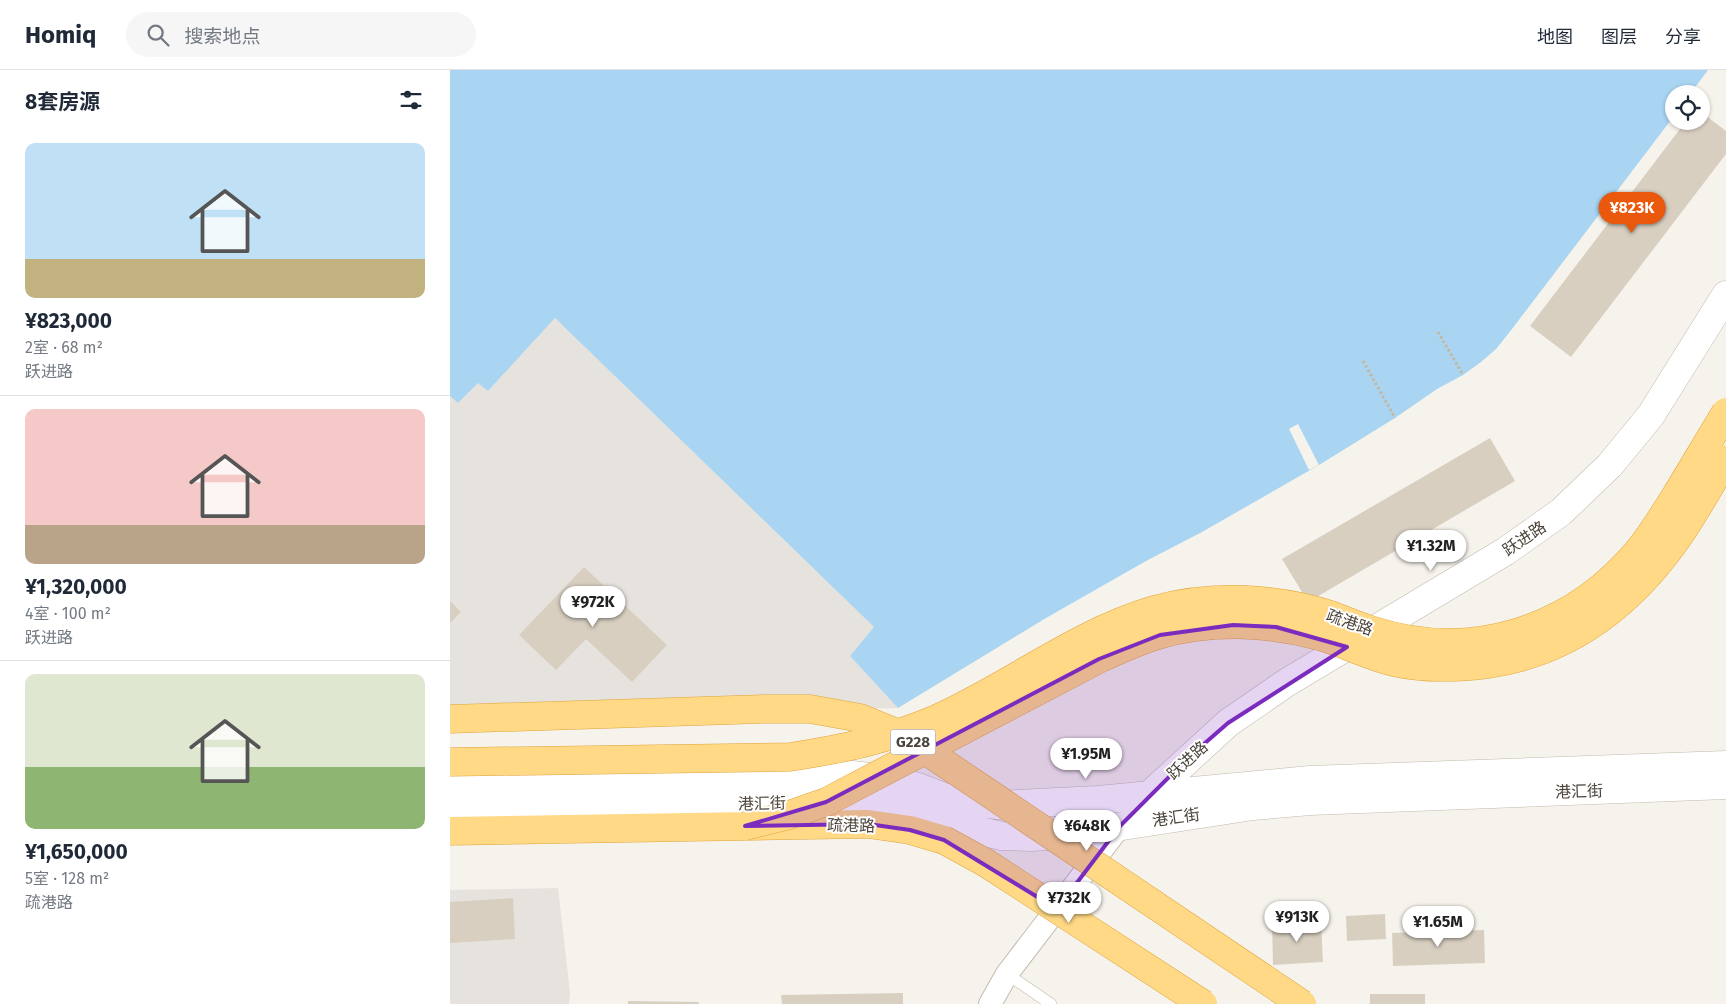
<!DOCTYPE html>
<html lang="zh">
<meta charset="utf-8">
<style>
body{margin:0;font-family:"Fira Sans","Noto Sans SC",sans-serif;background:#f6f6f7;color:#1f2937;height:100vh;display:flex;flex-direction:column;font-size:19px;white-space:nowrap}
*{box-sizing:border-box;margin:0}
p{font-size:16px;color:#747a83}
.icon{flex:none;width:28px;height:28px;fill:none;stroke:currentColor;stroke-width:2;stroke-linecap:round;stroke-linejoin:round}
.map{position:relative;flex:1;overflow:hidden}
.sheet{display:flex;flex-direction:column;background:#fff;width:450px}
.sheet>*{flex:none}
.controls{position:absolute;left:1215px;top:15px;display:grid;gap:10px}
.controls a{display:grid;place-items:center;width:45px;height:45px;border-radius:50%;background:#fff;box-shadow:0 1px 4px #0004;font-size:25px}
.price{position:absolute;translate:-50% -42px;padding:0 11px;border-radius:18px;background:#fff;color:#222;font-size:16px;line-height:32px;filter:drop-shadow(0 1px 2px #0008)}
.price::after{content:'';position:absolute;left:50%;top:30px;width:15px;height:11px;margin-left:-8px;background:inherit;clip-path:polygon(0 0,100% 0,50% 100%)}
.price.selected{background:#ea580c;color:#fff}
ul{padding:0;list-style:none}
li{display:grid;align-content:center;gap:10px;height:265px;padding:0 25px}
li+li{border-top:1px solid #e0e1e3}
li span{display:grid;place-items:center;height:155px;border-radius:10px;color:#555}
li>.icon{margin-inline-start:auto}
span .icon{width:90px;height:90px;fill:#fffc;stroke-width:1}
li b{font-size:21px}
h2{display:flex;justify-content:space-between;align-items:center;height:60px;padding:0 25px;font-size:21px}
header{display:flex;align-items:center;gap:30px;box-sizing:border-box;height:70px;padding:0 25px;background:#fff;border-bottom:1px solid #e0e1e3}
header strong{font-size:24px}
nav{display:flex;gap:28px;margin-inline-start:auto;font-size:18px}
.search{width:350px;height:45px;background:#f6f6f7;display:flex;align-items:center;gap:12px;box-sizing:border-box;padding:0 18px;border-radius:28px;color:#747a83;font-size:19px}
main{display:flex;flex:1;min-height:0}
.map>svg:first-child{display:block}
.industrial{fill:#e6e2dd}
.water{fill:#a9d4f2}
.pier{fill:#f6f3ec}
.building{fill:#d8cfc1}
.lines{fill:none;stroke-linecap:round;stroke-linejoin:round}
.service-casing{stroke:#c2bbae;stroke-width:12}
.minor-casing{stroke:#c2bbae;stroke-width:24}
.tertiary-casing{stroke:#c2bbae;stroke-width:29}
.trunk-casing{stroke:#e0a43c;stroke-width:29}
.path{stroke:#c4b79f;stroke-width:3;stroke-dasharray:2.5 2.5;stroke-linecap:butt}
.service{stroke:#fff;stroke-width:11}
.minor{stroke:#fff;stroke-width:22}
.tertiary{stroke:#fff;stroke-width:28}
.trunk{stroke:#ffd985;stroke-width:28}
.trunk-bridge-casing{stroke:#e0a43c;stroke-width:29;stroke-linecap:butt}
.trunk-bridge{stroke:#ffd985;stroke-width:28}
.marked{fill:#7b2cbf;fill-opacity:0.2;stroke:#7b2cbf;stroke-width:4;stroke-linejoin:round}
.labels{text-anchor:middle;stroke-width:4;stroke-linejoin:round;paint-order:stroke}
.shield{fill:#fff;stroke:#817c74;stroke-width:1}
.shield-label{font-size:15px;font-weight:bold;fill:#4b4439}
.street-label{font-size:16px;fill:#4b4439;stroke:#fff}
</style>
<header>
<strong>Homiq</strong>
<div class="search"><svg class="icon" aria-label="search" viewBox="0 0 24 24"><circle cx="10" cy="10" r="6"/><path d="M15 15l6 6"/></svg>搜索地点</div>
<nav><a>地图</a><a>图层</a><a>分享</a></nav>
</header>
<main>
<section class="sheet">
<h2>8套房源<svg class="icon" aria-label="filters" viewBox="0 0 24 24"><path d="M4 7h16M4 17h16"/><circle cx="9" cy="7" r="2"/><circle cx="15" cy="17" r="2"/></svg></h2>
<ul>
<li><span style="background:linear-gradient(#bfe0f5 75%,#c2b280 0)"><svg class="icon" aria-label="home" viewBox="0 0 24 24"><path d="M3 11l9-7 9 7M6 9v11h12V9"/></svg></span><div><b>¥823,000</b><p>2室 · 68 m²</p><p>跃进路</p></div></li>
<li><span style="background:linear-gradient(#f6c9c9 75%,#b9a48a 0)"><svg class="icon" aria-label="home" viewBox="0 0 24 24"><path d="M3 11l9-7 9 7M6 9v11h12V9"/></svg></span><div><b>¥1,320,000</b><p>4室 · 100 m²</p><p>跃进路</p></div></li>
<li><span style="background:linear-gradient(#dfe7d0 60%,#8fb573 0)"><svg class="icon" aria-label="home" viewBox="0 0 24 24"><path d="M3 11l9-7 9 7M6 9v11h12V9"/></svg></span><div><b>¥1,650,000</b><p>5室 · 128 m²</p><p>疏港路</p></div></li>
</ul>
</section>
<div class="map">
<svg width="1276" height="934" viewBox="0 0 1276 934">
<rect width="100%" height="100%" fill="#f6f3ec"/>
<path class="industrial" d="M105,248L424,557L400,586L448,638L0,651V326L8,333L28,312L38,321Z
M108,818L120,923L119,934H0V820Z"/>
<path class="water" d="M0,0H1258L1240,24H1224V46L1062,259L1046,279L1031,292L1013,305L987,319L945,348L869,395L752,462L696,491L596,548L448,638L400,586L424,557L105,248L38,321L28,313L8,333L0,326Z"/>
<path class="pier" d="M848,354L869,395L859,400L839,359Z"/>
<path class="building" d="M1251,42L1276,61V84L1121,287L1080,256L1236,51H1251Z
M1040,368L1065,411L858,532L832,489Z
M134,497L217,575L182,612L136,569L106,600L69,565Z
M0,531L11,542L0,553Z
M63,828L65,869L0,873V832Z
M935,844L936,869L897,871L896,846Z
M871,851L873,892L823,895L822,854Z
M1034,860L1035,893L943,896L942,863Z
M453,923V934H332L331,925Z
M920,924H975V934H920Z
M178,931L249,932V934H178Z"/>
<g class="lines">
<defs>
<path id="service" d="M557,904L601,934"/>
<path id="minor" d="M540,934L557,904L670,756"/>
<path id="tertiary" d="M0,712L402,705L437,709L468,717L494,727L519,732L547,735L648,730L860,710L1276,695
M695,729L778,653L836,613L1056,481L1111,442L1160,395L1201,345L1276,225
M0,738L404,732L450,737L525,760L552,766L581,767L614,765L803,736L860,731L1276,715"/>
<path id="trunk" d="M0,761L418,754L460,760L494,770"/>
</defs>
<use href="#service" class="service-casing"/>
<use href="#minor" class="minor-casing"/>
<use href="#tertiary" class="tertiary-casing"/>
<use href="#trunk" class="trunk-casing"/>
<path class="path" d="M988,262L1013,305
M913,291L945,348"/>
<use href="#service" class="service"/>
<use href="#minor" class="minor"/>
<use href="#tertiary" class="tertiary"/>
<use href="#trunk" class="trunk"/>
<defs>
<path id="trunk-bridge" d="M0,649L315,639H360L410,648L454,666L852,934
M0,692L340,687C392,679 437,670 486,649C560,616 626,563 704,540C761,524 825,527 881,545C894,550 908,556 921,560C1022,593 1122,560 1189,480C1205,460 1218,438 1231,417C1246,392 1261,367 1276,342
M295,756L336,746L376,732L649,589C668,580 688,571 708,565C759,550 818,552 869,566C894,573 918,586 944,592C974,599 1007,598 1038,594C1123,582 1186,530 1233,460C1248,437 1262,412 1276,389
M494,770L536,793L753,934"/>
</defs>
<use href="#trunk-bridge" class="trunk-bridge-casing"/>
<use href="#trunk-bridge" class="trunk-bridge"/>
</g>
<path class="marked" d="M783,555L826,557L897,577L778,653L739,687L670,756L607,839L494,770L460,760L418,754L295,756L376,732L649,589L710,565Z"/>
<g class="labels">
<rect class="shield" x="440.5" y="659.5" width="45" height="25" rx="4"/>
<g class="shield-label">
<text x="463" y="677">G228</text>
</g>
<g class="street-label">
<text transform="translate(1074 468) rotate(-34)" y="6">跃进路</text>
<text transform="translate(900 552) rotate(19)" y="6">疏港路</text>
<text transform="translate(737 690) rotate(-42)" y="6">跃进路</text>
<text transform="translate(1129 721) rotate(-2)" y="6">港汇街</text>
<text transform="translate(312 733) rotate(-1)" y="6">港汇街</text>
<text transform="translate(726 747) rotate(-8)" y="6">港汇街</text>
<text transform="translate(401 755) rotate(1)" y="6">疏港路</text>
</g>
</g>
</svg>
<div class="controls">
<a><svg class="icon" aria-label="locate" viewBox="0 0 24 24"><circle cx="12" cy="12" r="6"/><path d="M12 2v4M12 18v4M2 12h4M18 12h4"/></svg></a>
</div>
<b class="price selected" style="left:1182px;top:164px">¥823K</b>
<b class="price" style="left:981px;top:502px">¥1.32M</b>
<b class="price" style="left:143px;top:558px">¥972K</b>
<b class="price" style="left:636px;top:710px">¥1.95M</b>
<b class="price" style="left:637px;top:782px">¥648K</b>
<b class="price" style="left:619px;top:854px">¥732K</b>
<b class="price" style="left:847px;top:873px">¥913K</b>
<b class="price" style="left:988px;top:878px">¥1.65M</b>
</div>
</main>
